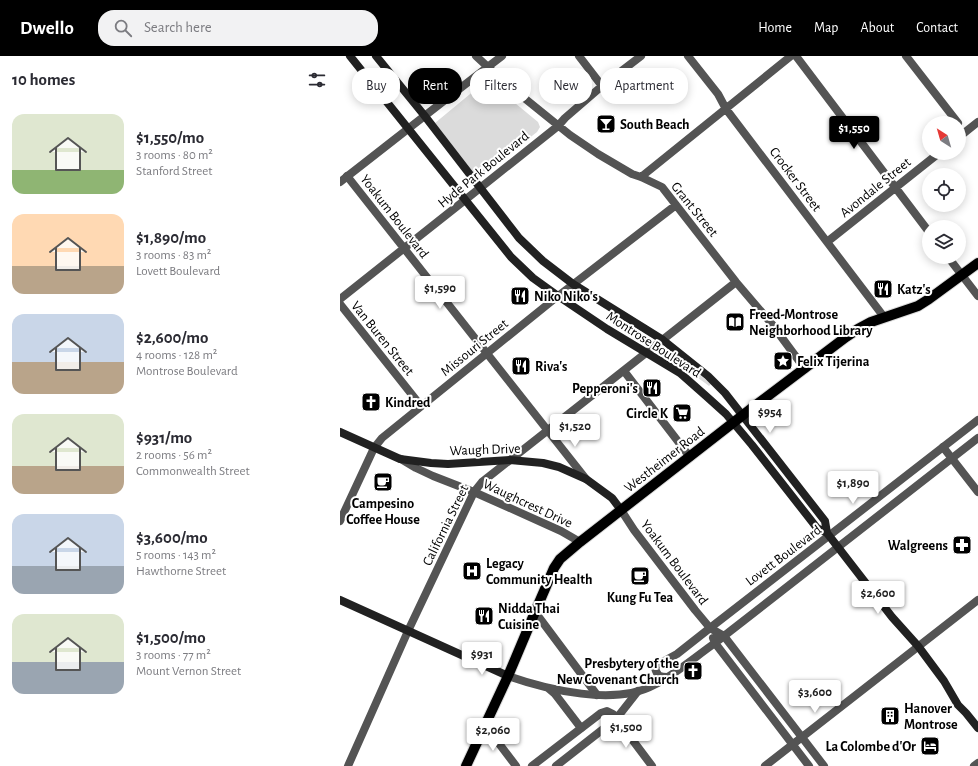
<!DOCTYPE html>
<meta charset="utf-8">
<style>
body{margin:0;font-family:"Alegreya Sans",sans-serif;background:#f2f2f3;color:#2b2b33;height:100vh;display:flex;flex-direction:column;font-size:15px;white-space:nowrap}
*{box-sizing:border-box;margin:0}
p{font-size:13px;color:#7c7c81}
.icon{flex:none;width:22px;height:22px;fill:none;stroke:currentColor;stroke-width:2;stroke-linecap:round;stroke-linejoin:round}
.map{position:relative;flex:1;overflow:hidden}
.details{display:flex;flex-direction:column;background:#fff;width:340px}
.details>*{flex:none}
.hud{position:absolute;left:12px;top:12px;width:380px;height:36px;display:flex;gap:8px}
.needle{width:26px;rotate:323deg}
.buttons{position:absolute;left:582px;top:60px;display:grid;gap:8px}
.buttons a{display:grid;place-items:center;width:44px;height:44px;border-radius:50%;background:#fff;box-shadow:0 2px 10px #0003;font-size:20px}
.price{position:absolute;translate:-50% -34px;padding:0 9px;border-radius:4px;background:#fff;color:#222;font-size:13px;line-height:26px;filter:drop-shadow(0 1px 2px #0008)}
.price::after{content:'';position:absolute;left:50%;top:24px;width:12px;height:9px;margin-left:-6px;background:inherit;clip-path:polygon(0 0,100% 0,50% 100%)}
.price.on{background:#000;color:#fff}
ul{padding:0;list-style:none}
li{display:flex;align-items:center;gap:12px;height:100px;padding:0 12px}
li span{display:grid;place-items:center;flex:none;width:112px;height:80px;border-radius:12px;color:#555}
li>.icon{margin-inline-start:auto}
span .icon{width:48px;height:48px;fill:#fffc;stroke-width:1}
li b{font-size:17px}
h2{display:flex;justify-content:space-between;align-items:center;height:48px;padding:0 12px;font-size:17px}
.tag{padding:0 14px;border-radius:16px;background:#fff;box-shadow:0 2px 10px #0003;font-size:14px;line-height:36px}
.tag.on{background:#000;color:#fff}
header{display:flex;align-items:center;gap:24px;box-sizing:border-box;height:56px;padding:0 20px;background:#000;color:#fff}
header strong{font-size:19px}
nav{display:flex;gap:22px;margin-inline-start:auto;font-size:14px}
.search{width:280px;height:36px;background:#f2f2f3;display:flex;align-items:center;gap:10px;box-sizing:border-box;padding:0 14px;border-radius:16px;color:#7c7c81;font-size:15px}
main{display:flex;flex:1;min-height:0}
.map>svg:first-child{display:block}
.green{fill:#dbdbdb}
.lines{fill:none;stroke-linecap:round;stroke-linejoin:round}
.primary-casing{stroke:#dbdbdb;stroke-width:12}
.minor{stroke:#545454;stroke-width:8}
.tertiary{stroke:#545454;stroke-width:8}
.secondary{stroke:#212121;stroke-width:8}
.primary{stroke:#000;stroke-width:10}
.labels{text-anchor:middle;stroke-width:4;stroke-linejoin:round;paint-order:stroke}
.poi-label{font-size:14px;font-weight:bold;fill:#000;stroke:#fff;text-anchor:start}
.street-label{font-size:14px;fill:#000;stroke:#fff}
</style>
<header>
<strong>Dwello</strong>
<div class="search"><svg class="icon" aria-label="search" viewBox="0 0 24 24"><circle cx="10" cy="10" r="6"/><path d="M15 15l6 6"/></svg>Search here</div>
<nav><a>Home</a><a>Map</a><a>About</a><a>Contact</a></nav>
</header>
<main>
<section class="details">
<h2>10 homes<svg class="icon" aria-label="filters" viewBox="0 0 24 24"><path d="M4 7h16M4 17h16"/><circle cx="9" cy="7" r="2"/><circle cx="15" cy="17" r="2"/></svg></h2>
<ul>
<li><span style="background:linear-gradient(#dfe7d0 70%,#8fb573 0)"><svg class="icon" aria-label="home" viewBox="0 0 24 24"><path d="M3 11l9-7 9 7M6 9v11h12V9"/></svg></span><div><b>$1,550/mo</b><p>3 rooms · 80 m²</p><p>Stanford Street</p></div></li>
<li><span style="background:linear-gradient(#ffd9b3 65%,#b9a48a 0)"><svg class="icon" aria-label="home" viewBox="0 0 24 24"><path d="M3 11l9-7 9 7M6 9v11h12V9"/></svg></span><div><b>$1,890/mo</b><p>3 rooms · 83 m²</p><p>Lovett Boulevard</p></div></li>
<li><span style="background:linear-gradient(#c9d6e8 60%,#b9a48a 0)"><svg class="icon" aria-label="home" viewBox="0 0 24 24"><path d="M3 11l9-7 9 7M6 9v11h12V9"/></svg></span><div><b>$2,600/mo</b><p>4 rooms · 128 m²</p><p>Montrose Boulevard</p></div></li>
<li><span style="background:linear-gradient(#dfe7d0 65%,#b9a48a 0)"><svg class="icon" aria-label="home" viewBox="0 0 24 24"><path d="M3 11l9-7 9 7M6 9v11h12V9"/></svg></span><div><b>$931/mo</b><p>2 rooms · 56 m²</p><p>Commonwealth Street</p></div></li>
<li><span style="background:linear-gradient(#c9d6e8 65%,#9aa5b1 0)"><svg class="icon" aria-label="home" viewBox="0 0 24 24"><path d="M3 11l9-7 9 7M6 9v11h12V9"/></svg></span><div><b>$3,600/mo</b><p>5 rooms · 143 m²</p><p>Hawthorne Street</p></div></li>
<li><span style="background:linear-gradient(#dfe7d0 60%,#9aa5b1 0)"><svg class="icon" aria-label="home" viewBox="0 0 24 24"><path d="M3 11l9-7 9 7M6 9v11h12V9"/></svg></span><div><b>$1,500/mo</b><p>3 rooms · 77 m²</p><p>Mount Vernon Street</p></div></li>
</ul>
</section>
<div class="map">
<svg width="638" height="710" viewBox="0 0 638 710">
<rect width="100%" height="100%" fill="#fff"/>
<path class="green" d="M147,24L198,66L200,71L197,76L141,120L137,121L95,67Z
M321,295H323L334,298L371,328L369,330C364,326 358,322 352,318C342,312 326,308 321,295Z"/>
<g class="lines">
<defs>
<path id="primary" d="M126,710L168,620L195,556L214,512L220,503L240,486L412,352L506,281L518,273L531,266L578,250L589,243L638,207"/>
</defs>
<use href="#primary" class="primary-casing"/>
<path class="minor" d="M136,0L162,24L230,79L258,98L292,118L301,121L322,131L396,226L431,267L465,313
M239,0L262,30
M348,0L378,38L386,53L544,261
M456,0L589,176
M566,0L618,67
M619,81L638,66
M7,120L246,423
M301,121L451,0
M487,186L599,97
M608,201L638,240
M0,243L125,144L218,70L225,62L262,30L301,0
M0,248L81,350
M284,315L350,401
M603,391L638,436
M61,403L76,412L93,420L134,436L221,475L240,486
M0,465L34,392L42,382L218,240L336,149
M195,556L257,639
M327,621C320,621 317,620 315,612L317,609L337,598L370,572
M8,710L68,575L134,436L142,426L170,404L396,226
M192,710L261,657L267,655L273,658L312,710
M216,710L276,663L298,635
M634,710L638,707"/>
<path class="tertiary" d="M0,126C54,84 107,42 162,0
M281,454L294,474L355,554L370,572L384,580L484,710
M370,572L638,364
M373,582L375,587L469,710
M168,620C208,634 275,650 314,629C336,618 355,601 375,587L638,382
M208,632L215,638L241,672
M145,669L176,710
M425,710L638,544"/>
<path class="secondary" d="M10,0L171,201L193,222L218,240L267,273L340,317L366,340L386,358L412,389L477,472L487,477L552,561L578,590L604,625L618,649L626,657L638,672
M36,0L84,59L179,182L203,205L233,228L323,284L368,320L385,337L485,465L487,477
M0,376L60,403L91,407L108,408L170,404L203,407L219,411L246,423L272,442L281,454
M0,544L168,620"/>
<use href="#primary" class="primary"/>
</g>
<defs>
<symbol id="bar-square" viewBox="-11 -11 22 22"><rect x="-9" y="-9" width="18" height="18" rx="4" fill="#000" stroke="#fff"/><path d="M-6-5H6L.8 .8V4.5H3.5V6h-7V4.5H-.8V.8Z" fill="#fff"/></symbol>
<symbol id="restaurant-square" viewBox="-11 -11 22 22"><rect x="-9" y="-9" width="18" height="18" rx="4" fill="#000" stroke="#fff"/><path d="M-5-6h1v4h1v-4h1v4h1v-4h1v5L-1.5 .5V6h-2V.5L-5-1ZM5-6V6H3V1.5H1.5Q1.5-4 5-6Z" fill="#fff"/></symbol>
<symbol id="library-square" viewBox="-11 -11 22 22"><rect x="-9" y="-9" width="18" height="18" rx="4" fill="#000" stroke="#fff"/><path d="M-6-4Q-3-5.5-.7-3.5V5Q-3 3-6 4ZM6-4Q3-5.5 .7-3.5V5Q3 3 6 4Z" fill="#fff"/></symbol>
<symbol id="sight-square" viewBox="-11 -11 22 22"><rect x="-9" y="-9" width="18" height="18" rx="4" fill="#000" stroke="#fff"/><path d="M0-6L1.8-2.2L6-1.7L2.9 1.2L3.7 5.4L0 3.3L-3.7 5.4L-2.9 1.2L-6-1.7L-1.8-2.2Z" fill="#fff"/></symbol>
<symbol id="church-square" viewBox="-11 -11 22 22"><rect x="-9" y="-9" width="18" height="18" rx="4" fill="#000" stroke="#fff"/><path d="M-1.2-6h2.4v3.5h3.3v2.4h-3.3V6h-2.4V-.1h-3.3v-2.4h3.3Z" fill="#fff"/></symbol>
<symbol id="supermarket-square" viewBox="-11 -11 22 22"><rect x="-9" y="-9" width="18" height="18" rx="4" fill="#000" stroke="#fff"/><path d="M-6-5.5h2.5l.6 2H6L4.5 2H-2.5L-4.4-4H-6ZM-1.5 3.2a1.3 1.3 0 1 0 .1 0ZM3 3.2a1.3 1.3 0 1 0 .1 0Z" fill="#fff"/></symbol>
<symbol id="cafe-square" viewBox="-11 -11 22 22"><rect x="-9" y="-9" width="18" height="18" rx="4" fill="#000" stroke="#fff"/><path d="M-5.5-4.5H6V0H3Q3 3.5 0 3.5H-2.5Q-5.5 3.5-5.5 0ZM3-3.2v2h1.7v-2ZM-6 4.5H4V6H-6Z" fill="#fff"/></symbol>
<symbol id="pharmacy-square" viewBox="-11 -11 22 22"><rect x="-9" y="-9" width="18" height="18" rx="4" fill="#000" stroke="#fff"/><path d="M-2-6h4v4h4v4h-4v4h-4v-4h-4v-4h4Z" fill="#fff"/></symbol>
<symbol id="hospital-square" viewBox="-11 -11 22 22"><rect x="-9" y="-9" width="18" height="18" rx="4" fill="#000" stroke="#fff"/><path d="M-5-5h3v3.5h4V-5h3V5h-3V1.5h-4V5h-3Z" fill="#fff"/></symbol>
<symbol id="building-square" viewBox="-11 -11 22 22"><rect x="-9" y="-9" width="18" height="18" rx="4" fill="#000" stroke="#fff"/><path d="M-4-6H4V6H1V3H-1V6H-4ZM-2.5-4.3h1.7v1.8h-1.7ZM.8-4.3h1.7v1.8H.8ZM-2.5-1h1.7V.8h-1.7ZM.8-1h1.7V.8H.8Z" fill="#fff"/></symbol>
<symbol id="hotel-square" viewBox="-11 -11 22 22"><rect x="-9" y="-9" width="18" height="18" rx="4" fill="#000" stroke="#fff"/><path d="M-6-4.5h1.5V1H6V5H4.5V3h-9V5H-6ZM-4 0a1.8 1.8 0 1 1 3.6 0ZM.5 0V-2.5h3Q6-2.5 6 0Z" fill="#fff"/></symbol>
</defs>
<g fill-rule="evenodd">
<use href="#bar-square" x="255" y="57" width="22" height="22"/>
<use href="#restaurant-square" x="532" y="222" width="22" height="22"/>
<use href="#restaurant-square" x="169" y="229" width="22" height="22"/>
<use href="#library-square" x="384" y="255" width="22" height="22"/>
<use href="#sight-square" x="432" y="294" width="22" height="22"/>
<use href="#restaurant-square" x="170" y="299" width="22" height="22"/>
<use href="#restaurant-square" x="301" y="321" width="22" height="22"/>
<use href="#church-square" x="20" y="335" width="22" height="22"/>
<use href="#supermarket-square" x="331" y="346" width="22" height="22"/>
<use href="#cafe-square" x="32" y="415" width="22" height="22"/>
<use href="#pharmacy-square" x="611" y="478" width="22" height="22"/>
<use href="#hospital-square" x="121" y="504" width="22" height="22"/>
<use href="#cafe-square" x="289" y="509" width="22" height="22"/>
<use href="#restaurant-square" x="133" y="549" width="22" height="22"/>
<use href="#church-square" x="342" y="604" width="22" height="22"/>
<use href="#building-square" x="539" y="649" width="22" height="22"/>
<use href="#hotel-square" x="579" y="679" width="22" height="22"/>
</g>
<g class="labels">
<g class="poi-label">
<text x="280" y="73">South Beach</text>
<text x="557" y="238">Katz's</text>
<text x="194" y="245">Niko Niko's</text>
<text x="409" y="263">Freed-Montrose<tspan x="409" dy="16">Neighborhood Library</tspan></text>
<text x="457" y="310">Felix Tijerina</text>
<text x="195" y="315">Riva's</text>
<text x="298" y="337" text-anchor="end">Pepperoni's</text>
<text x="45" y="351">Kindred</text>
<text x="328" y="362" text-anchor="end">Circle K</text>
<text x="43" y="452" text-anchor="middle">Campesino<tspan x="43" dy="16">Coffee House</tspan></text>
<text x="608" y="494" text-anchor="end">Walgreens</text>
<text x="146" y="512">Legacy<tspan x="146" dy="16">Community Health</tspan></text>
<text x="300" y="546" text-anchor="middle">Kung Fu Tea</text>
<text x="158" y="557">Nidda Thai<tspan x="158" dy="16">Cuisine</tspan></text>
<text x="339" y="612" text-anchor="end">Presbytery of the<tspan x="339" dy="16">New Covenant Church</tspan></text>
<text x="564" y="657">Hanover<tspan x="564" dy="16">Montrose</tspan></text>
<text x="576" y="695" text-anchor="end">La Colombe d'Or</text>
</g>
<g class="street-label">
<text transform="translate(143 113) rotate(-39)" y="5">Hyde Park Boulevard</text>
<text transform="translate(456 123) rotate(53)" y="5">Crocker Street</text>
<text transform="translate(535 131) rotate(-39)" y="5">Avondale Street</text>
<text transform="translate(355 153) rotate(51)" y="5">Grant Street</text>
<text transform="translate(55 160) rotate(52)" y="5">Yoakum Boulevard</text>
<text transform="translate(43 282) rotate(51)" y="5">Van Buren Street</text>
<text transform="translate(314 288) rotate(33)" y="5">Montrose Boulevard</text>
<text transform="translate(134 291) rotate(-39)" y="5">Missouri Street</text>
<text transform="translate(145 393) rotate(-2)" y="5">Waugh Drive</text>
<text transform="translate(324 403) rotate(-38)" y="5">Westheimer Road</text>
<text transform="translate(188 447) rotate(25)" y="5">Waughcrest Drive</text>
<text transform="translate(105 469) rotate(-64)" y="5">California Street</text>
<text transform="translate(443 499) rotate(-37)" y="5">Lovett Boulevard</text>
<text transform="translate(335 506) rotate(53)" y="5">Yoakum Boulevard</text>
</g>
</g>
</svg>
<div class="buttons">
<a><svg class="needle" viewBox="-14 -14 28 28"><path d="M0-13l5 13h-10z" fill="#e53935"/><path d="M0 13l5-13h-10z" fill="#7c7c81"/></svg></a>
<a><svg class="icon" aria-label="locate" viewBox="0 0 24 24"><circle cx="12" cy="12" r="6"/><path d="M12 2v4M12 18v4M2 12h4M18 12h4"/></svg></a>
<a><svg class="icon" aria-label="layers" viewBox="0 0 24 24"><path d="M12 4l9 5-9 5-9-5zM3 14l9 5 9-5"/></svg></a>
</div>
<b class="price on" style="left:514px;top:94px">$1,550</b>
<b class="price" style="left:100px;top:254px">$1,590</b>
<b class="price" style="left:430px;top:378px">$954</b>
<b class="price" style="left:235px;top:392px">$1,520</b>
<b class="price" style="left:513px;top:449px">$1,890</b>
<b class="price" style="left:538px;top:559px">$2,600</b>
<b class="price" style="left:142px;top:620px">$931</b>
<b class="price" style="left:475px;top:658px">$3,600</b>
<b class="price" style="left:286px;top:693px">$1,500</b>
<b class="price" style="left:153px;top:696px">$2,060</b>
<div class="hud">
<a class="tag">Buy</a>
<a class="tag on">Rent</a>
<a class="tag">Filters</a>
<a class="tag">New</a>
<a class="tag">Apartment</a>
</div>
</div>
</main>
